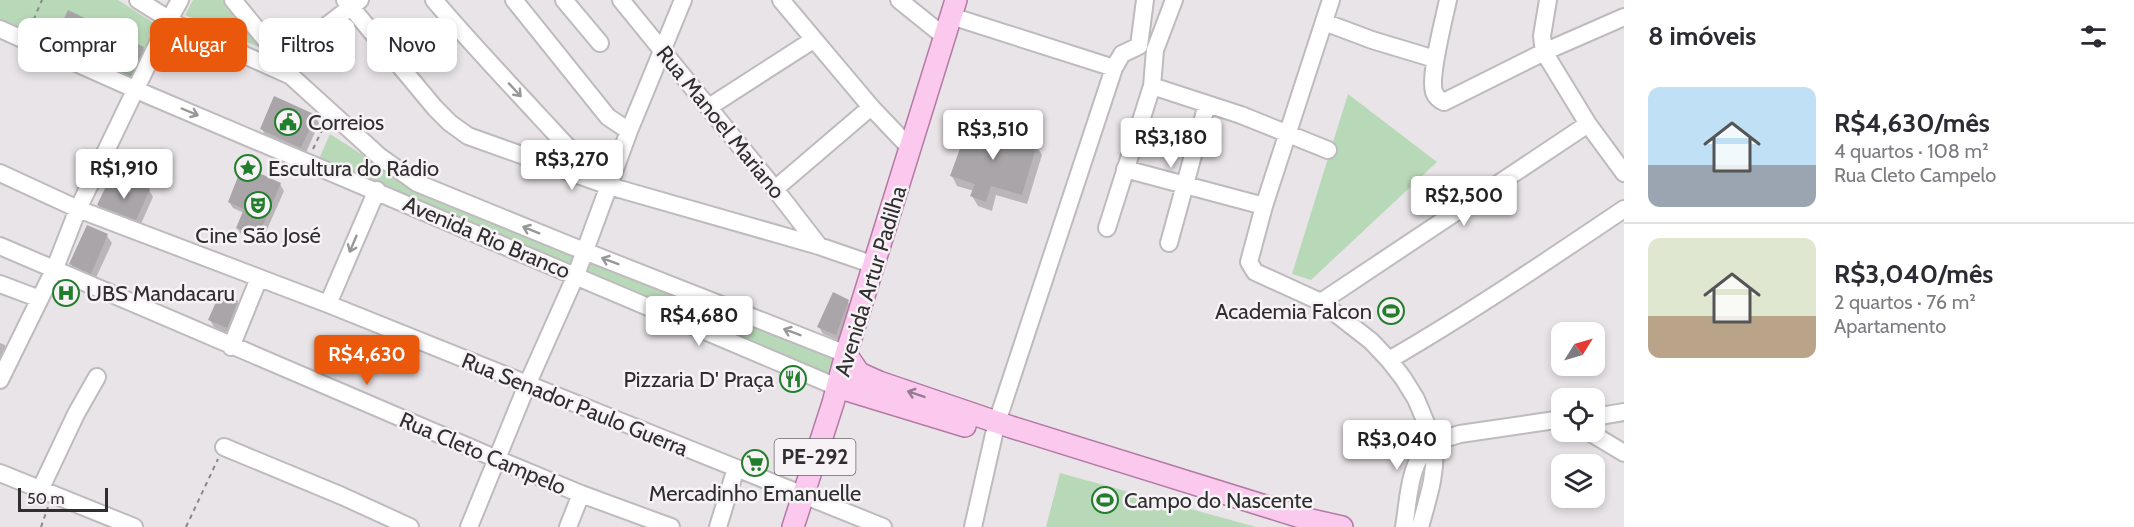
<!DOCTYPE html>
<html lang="pt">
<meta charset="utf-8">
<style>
body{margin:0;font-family:Cabin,sans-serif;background:#f7f7f7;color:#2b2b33;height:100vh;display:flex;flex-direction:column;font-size:22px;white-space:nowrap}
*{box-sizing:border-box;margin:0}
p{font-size:20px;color:#7c7c81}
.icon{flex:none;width:33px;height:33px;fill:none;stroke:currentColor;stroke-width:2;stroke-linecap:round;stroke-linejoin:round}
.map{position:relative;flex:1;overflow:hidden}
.details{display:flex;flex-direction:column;background:#fff;width:510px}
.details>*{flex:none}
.top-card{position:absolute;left:18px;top:18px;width:570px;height:54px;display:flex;gap:12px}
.needle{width:39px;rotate:53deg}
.tools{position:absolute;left:1551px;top:322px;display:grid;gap:12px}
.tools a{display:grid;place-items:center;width:54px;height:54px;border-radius:12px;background:#fff;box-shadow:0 3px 9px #0003;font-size:30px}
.scale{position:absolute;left:18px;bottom:15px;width:90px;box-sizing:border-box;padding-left:6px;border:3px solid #302f30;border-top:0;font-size:16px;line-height:21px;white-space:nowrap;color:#302f30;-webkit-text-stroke:4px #f6f2f5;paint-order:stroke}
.price{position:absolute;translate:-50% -51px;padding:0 14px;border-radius:6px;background:#fff;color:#222;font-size:20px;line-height:39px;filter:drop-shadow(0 2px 3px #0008)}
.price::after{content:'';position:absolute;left:50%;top:36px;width:18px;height:14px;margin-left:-9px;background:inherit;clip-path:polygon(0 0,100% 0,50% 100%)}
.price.on{background:#ea580c;color:#fff}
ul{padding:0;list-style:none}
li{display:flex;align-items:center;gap:18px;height:150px;padding:0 24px}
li+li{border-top:2px solid #e1e1e2}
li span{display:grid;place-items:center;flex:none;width:168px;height:120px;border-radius:12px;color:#555}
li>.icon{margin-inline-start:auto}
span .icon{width:72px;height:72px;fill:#fffc;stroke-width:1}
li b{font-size:26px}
h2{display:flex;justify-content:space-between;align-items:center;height:72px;padding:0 24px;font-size:26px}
.chip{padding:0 21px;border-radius:12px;background:#fff;box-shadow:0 3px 9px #0003;font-size:21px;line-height:54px}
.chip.on{background:#ea580c;color:#fff}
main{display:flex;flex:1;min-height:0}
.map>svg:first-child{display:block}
.green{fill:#b8d9b8}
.shadow{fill:#0003}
.building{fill:#a9a5a8}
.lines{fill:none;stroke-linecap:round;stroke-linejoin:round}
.minor-casing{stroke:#bebabd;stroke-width:20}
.major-casing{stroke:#b37ba4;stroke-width:24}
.path{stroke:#8a8789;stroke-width:2;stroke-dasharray:4.5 4.5;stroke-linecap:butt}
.minor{stroke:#fff;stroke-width:16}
.major{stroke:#fbc8ee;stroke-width:21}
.oneway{stroke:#989798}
.oneway2{stroke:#967c8f}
.labels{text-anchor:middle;stroke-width:5;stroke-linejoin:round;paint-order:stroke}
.shield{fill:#f6f2f5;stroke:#6b6a6b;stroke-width:1.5}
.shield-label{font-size:21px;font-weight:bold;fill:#302f30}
.poi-label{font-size:22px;fill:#302f30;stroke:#f6f2f5;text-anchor:start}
.street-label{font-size:22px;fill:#302f30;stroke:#f6f2f5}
</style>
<main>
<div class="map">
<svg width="1624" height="527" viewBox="0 0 1624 527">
<rect width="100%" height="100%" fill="#e9e4e7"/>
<path class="green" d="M0,0H118L157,25L130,78L0,20Z
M193,0H222L261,48L185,15Z
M1348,94L1437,162L1311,280L1292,274Z
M330,134L424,194L837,356L831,376L642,294L420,204L318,161Z
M553,139L584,171L535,155Z
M1060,473L1256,527H1046Z"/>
<path class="shadow" d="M58,36L143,48L147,56L136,80L62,43Z
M315,116L319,123L305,155L266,137L262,129Z
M1036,145L1042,155L1027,204L996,195L992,211L978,206L972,196L974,191L957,186L952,176Z
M280,184L284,191L261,243L241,234L237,228L244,213L233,208L229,202Z
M149,190L153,197L140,226L103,212L98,205Z
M107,236L112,243L95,280L75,272L71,264Z
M237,302L242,309L231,335L214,327L210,320Z
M848,302L852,309L840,341L823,334L819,327Z
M0,343L5,345L9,353L0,371Z"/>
<path class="building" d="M68,10L144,47L132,73L56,36Z
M274,96L316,115L301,148L260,129Z
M970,121L1037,144L1022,195L991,186L986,202L970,196L975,184L950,176Z
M241,169L258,176L259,173L281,183L258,237L236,228L244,209L228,202Z
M135,181L150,189L136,220L97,205L108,182L130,192Z
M87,225L108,234L91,274L69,264Z
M833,292L849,300L836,335L817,327Z
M220,293L238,301L227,328L208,320Z"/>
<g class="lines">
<defs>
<path id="minor" d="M138,0L178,25L291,76
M233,0L282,60L291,76L379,156L417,183L569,245L846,354
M345,0L435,108L450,123L468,136L609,186L819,246L874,265
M434,0C468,40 504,78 540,117C561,139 581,165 609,179
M514,0L608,117L629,131
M564,0L600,43
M621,0L775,189L819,246
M781,0L871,107L911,149
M899,0L945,37
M1331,0L1264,206L1249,262L1255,272L1321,302L1371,341L1389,360L1403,378L1416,399L1434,442C1408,459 1409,499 1404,527
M1448,0C1444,19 1429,76 1434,92C1436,97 1439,100 1444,102L1544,52L1624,17
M1548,0L1542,36L1544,52L1588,124L1624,173
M951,16L1114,68
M1324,22L1372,40L1435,59
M0,29L148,95L837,387
M1139,46L1145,0
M282,60L360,0
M1152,86L1241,115L1328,150
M709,107L813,40
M1125,169L1264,206
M0,173L78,209L328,304L883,527
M775,189L871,107
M1107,228L1152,86L1155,50L1174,0
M1169,243L1207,104
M0,246L497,459L581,494L671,527
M0,284L40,299
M1321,302L1588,124
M328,304L377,190
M231,347L259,278
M1389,360C1470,313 1547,261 1624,209
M0,380L55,268L78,209L169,20L180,0
M1594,417L1624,412
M997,422L1114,68L1122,54L1139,46
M1589,432L1624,453
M224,447L342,496L410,527
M0,473L134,527
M41,488L76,414L97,377
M469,527L527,385L576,275L629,131L683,0
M568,527L581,494
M718,527L736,468
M973,527L994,434
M1420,527C1428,498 1437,473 1434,442L1460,434L1562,419"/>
<path id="major" d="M846,354L859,373L879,382L1011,427L1307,519L1342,527
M837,387L965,426
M793,527L833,403L846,354L956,0"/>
</defs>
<use href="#minor" class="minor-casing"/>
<use href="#major" class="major-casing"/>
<path class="path" d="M30,28L42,0
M313,149L325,124
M41,527L48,507
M186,527L218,459"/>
<use href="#minor" class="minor"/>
<use href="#major" class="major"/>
</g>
<defs><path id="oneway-shaft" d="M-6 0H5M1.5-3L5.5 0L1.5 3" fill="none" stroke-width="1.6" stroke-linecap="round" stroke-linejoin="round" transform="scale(1.5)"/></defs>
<g class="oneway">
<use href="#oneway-shaft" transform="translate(515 90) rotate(47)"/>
<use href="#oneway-shaft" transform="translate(190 112) rotate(23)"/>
<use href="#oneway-shaft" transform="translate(531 230) rotate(-158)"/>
<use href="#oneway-shaft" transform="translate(353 244) rotate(113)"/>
<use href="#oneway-shaft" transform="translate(610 261) rotate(-159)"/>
<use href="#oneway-shaft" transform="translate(792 332) rotate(-159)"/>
</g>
<use class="oneway2" href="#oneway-shaft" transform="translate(916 394) rotate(-161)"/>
<defs>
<symbol id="civic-ring" viewBox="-11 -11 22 22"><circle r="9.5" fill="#f6f2f5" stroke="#227d2c" stroke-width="1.5"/><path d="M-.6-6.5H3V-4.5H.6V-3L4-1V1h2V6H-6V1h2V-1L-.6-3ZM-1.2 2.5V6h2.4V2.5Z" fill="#227d2c"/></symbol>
<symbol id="sight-ring" viewBox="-11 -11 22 22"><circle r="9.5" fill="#f6f2f5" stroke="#227d2c" stroke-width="1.5"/><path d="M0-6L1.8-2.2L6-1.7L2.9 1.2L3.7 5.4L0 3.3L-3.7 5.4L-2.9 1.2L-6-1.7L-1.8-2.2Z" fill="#227d2c"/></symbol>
<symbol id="theatre-ring" viewBox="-11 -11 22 22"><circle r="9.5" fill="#f6f2f5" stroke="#227d2c" stroke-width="1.5"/><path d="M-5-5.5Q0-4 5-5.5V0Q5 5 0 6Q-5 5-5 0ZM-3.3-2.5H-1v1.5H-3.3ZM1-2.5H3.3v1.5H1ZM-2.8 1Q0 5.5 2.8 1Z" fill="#227d2c"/></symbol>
<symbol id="hospital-ring" viewBox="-11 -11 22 22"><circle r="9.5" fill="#f6f2f5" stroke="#227d2c" stroke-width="1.5"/><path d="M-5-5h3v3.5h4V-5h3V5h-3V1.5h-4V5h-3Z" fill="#227d2c"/></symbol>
<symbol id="stadium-ring" viewBox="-11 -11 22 22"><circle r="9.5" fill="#f6f2f5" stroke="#227d2c" stroke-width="1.5"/><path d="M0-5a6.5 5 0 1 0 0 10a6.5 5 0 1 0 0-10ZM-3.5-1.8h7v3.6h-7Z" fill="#227d2c"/></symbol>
<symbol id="restaurant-ring" viewBox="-11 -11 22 22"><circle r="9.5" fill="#f6f2f5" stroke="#227d2c" stroke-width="1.5"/><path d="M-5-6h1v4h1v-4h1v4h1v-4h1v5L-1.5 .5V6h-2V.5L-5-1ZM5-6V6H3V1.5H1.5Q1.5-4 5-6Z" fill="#227d2c"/></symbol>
<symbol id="supermarket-ring" viewBox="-11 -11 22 22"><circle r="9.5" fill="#f6f2f5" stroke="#227d2c" stroke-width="1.5"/><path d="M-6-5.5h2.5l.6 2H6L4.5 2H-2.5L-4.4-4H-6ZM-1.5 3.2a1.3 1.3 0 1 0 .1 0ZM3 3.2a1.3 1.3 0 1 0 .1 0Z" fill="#227d2c"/></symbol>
</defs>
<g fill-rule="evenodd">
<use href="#civic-ring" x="273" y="107" width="30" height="30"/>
<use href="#sight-ring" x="233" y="153" width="30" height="30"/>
<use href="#theatre-ring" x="243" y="190" width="30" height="30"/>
<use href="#hospital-ring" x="51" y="278" width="30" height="30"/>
<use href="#stadium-ring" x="1376" y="296" width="30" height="30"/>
<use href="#restaurant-ring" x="778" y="364" width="30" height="30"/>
<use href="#supermarket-ring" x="740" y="448" width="30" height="30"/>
<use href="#stadium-ring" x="1090" y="485" width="30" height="30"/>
</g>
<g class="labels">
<rect class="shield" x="774.5" y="439" width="81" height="36" rx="4.5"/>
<g class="shield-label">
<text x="815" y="464">PE-292</text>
</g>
<g class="poi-label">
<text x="308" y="130">Correios</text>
<text x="268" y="176">Escultura do Rádio</text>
<text x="258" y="243" text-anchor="middle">Cine São José</text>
<text x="86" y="301">UBS Mandacaru</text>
<text x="1372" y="319" text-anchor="end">Academia Falcon</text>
<text x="774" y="387" text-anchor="end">Pizzaria D' Praça</text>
<text x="755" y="501" text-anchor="middle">Mercadinho Emanuelle</text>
<text x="1124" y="508">Campo do Nascente</text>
</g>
<g class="street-label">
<text transform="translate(721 122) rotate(51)" y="8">Rua Manoel Mariano</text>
<text transform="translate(487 237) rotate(23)" y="8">Avenida Rio Branco</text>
<text transform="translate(870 281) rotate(-73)" y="8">Avenida Artur Padilha</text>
<text transform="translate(575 404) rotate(22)" y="8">Rua Senador Paulo Guerra</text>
<text transform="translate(483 453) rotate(23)" y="8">Rua Cleto Campelo</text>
</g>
</g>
</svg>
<div class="tools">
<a><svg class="needle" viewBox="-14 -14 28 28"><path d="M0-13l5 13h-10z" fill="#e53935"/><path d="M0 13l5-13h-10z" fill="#7c7c81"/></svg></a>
<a><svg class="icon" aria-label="locate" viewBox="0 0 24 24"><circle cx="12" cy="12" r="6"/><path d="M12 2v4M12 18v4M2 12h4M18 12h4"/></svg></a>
<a><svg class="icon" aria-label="layers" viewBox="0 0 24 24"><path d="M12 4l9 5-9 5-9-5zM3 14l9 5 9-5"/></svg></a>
</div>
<div class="scale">50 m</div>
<b class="price" style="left:993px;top:161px">R$3,510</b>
<b class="price" style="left:1171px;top:169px">R$3,180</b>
<b class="price" style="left:572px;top:191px">R$3,270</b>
<b class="price" style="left:124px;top:200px">R$1,910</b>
<b class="price" style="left:1464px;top:227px">R$2,500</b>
<b class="price" style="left:699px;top:347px">R$4,680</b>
<b class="price on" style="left:367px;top:386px">R$4,630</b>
<b class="price" style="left:1397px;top:471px">R$3,040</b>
<div class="top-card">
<a class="chip">Comprar</a>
<a class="chip on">Alugar</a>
<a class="chip">Filtros</a>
<a class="chip">Novo</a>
</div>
</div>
<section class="details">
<h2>8 imóveis<svg class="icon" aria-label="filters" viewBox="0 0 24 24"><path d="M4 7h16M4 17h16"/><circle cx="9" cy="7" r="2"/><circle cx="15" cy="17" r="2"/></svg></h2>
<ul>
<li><span style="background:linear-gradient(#bfe0f5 65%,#9aa5b1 0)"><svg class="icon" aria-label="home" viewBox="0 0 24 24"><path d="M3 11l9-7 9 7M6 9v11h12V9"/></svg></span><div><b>R$4,630/mês</b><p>4 quartos · 108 m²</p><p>Rua Cleto Campelo</p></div></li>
<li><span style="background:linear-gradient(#dfe7d0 65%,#b9a48a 0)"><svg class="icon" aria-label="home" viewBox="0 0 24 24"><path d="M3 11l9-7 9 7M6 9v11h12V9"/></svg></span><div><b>R$3,040/mês</b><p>2 quartos · 76 m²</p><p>Apartamento</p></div></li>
</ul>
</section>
</main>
